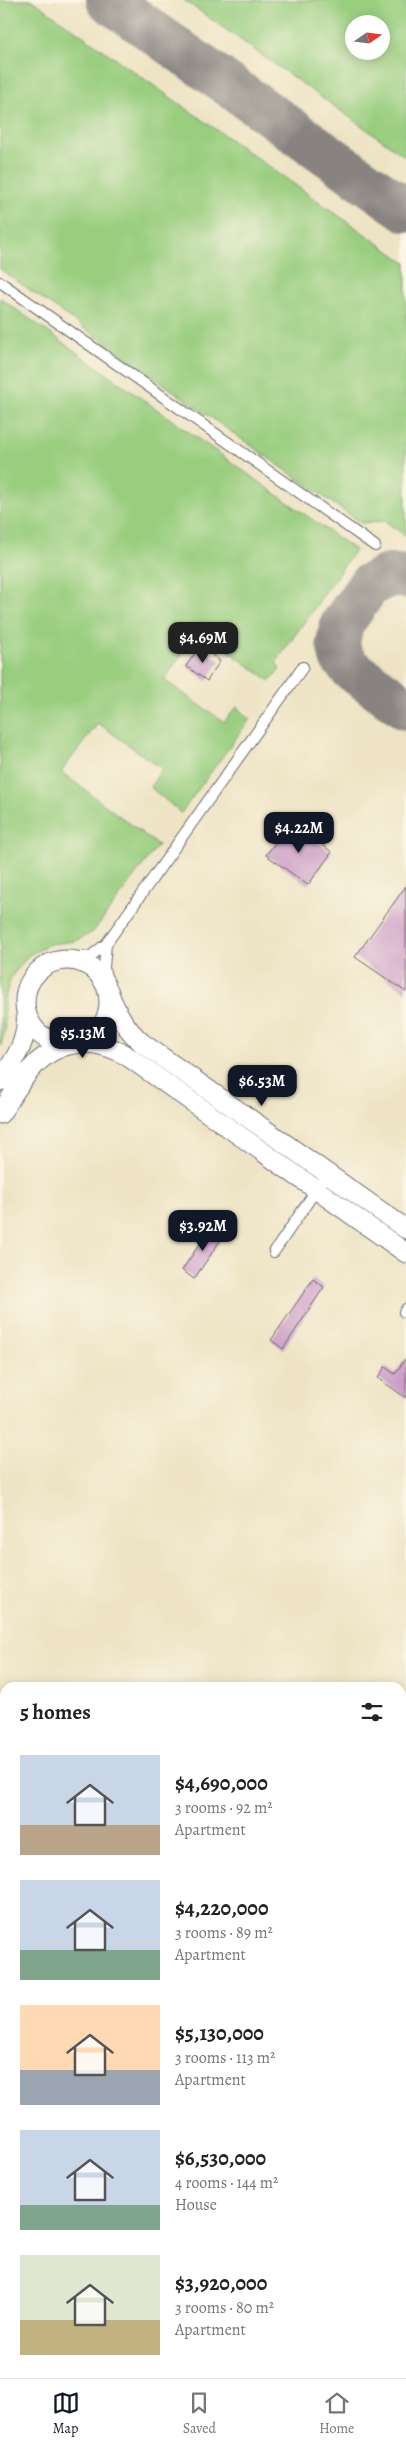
<!DOCTYPE html>
<meta charset="utf-8">
<style>
body{margin:0;font-family:Alegreya,serif;background:#f6f6f6;color:#222;height:100vh;display:flex;flex-direction:column;font-size:19px;white-space:nowrap}
*{box-sizing:border-box;margin:0}
p{font-size:16px;color:#767676}
.icon{flex:none;width:28px;height:28px;fill:none;stroke:currentColor;stroke-width:2;stroke-linecap:round;stroke-linejoin:round}
.map{position:relative;flex:1;overflow:hidden}
.panel{position:absolute;left:0px;top:1682px;width:406px;height:696px;display:flex;flex-direction:column;background:#fff;border-radius:15px 15px 0 0;box-shadow:0 2px 12px #0003}
.panel>*{flex:none}
.needle{width:32px;rotate:76deg}
.controls{position:absolute;left:345px;top:15px;display:grid;gap:10px}
.controls a{display:grid;place-items:center;width:45px;height:45px;border-radius:50%;background:#fff;box-shadow:0 2px 12px #0003;font-size:25px}
.price{position:absolute;translate:-50% -42px;padding:0 11px;border-radius:10px;background:#111827;color:#fff;font-size:16px;line-height:32px;filter:drop-shadow(0 1px 2px #0008)}
.price::after{content:'';position:absolute;left:50%;top:30px;width:15px;height:11px;margin-left:-8px;background:inherit;clip-path:polygon(0 0,100% 0,50% 100%)}
.price.on{background:#222;color:#fff}
ul{padding:0;list-style:none}
li{display:flex;align-items:center;gap:15px;height:125px;padding:0 20px}
li span{display:grid;place-items:center;flex:none;width:140px;height:100px;border-radius:0px;color:#555}
li>.icon{margin-inline-start:auto}
span .icon{width:60px;height:60px;fill:#fffc;stroke-width:1}
li b{font-size:21px}
h2{display:flex;justify-content:space-between;align-items:center;height:60px;padding:0 20px;font-size:21px}
.menu{display:flex;justify-content:space-around;align-items:center;height:70px;border-top:1px solid #e0e0e0;background:#fff;font-size:14px;color:#767676}
.menu a{display:grid;justify-items:center;gap:2px}
.menu .on{color:#111827}
.map>svg:first-child{display:block}
.built{fill:#f6cfd8}
.green{fill:#99ce7f;stroke:#5e785d;fill-rule:evenodd}
.lines{fill:none;stroke-linecap:round;stroke-linejoin:round}
.taxiway{stroke:#888380;stroke-width:44}
.building{fill:#cc9ec8}
.service-casing{stroke:#69666b;stroke-width:12}
.minor-casing{stroke:#69666b;stroke-width:21}
.service{stroke:#fff;stroke-width:10}
.minor{stroke:#fff;stroke-width:19}
</style>
<div class="map">
<svg width="406" height="2378" viewBox="0 0 406 2378">
<rect width="100%" height="100%" fill="#fcf5e5"/>
<filter id="ink" filterUnits="userSpaceOnUse"><feTurbulence type="fractalNoise" baseFrequency=".02" numOctaves="2"/><feDisplacementMap in="SourceGraphic" scale="10" xChannelSelector="R" yChannelSelector="G"/><feConvolveMatrix kernelMatrix="1 2 1 2 8 2 1 2 1" color-interpolation-filters="sRGB"/></filter>
<filter id="wash" filterUnits="userSpaceOnUse"><feTurbulence type="fractalNoise" baseFrequency=".0096" numOctaves="4" result="noise"/><feDisplacementMap in="SourceGraphic" scale="20" xChannelSelector="R" yChannelSelector="G"/><feGaussianBlur stdDeviation="1.12" result="paint"/><feColorMatrix in="noise" values="0 0 0 0 0 0 0 0 0 0 0 0 0 0 0 0 0 1.4 0 .05"/><feComposite in="paint" operator="in"/></filter>
<g filter="url(#wash)">
<rect width="100%" height="100%" fill="#eee4c5"/>
<path class="built" d="M0,2093L5,2097V2374H401V2301L406,2295V2378H0Z"/>
<path class="green" d="M0,0H32L406,263V536L385,521L361,523L0,269Z
M184,0H406V157ZM354,24H381V51H354Z
M0,298L355,550L276,662L280,669L270,681L199,630L164,680L224,722L237,707L250,719L181,813L150,787L162,769L98,723L61,772L158,845L93,932L75,941L50,944L29,955L11,977L4,1001L5,1031L0,1048Z"/>
<g class="lines">
<path class="taxiway" d="M108,0L406,210
M406,577L390,575L369,585L342,624L338,643L341,657L351,669L406,708"/>
</g>
<g id="blocks">
<path class="building" d="M200,646L220,661L207,681L186,666Z
M290,823L332,852L308,885L266,855Z
M406,886V992L355,957Z
M212,1226L224,1235L194,1279L182,1270Z
M313,1279L324,1287L283,1349L271,1340Z
M406,1358V1398L378,1378L385,1367L395,1374Z"/>
</g>
</g>
<g filter="url(#ink)">
<use href="#blocks" fill-opacity="0" stroke="#69666b" stroke-width="1"/>
<g class="lines">
<defs>
<path id="service" d="M0,282L375,546
M106,944L104,967L108,990
M66,959L91,956L106,944L303,667
M274,1252L327,1174
M404,1312L406,1309
M0,2226L5,2229
M0,2327L5,2320
M401,2327L406,2322
M208,2374L213,2378
M366,2378L369,2374"/>
<path id="minor" d="M25 1002a42 42 0 1 1 84 0a42 42 0 1 1-84 0Z
M108,990C115,1012 125,1028 142,1043L406,1229
M0,1081C15,1059 29,1040 26,1012
M0,1114C12,1097 23,1075 39,1061C66,1037 101,1039 130,1058L406,1253"/>
</defs>
<use href="#service" class="service-casing"/>
<use href="#minor" class="minor-casing"/>
<use href="#service" class="service"/>
<use href="#minor" class="minor"/>
</g>
</g>
</svg>
<div class="controls">
<a><svg class="needle" viewBox="-14 -14 28 28"><path d="M0-13l5 13h-10z" fill="#e53935"/><path d="M0 13l5-13h-10z" fill="#767676"/></svg></a>
</div>
<b class="price on" style="left:203px;top:664px">$4.69M</b>
<b class="price" style="left:299px;top:854px">$4.22M</b>
<b class="price" style="left:83px;top:1059px">$5.13M</b>
<b class="price" style="left:262px;top:1107px">$6.53M</b>
<b class="price" style="left:203px;top:1252px">$3.92M</b>
<section class="panel">
<h2>5 homes<svg class="icon" aria-label="filters" viewBox="0 0 24 24"><path d="M4 7h16M4 17h16"/><circle cx="9" cy="7" r="2"/><circle cx="15" cy="17" r="2"/></svg></h2>
<ul>
<li><span style="background:linear-gradient(#c9d6e8 70%,#b9a48a 0)"><svg class="icon" aria-label="home" viewBox="0 0 24 24"><path d="M3 11l9-7 9 7M6 9v11h12V9"/></svg></span><div><b>$4,690,000</b><p>3 rooms · 92 m²</p><p>Apartment</p></div></li>
<li><span style="background:linear-gradient(#c9d6e8 70%,#7fa58c 0)"><svg class="icon" aria-label="home" viewBox="0 0 24 24"><path d="M3 11l9-7 9 7M6 9v11h12V9"/></svg></span><div><b>$4,220,000</b><p>3 rooms · 89 m²</p><p>Apartment</p></div></li>
<li><span style="background:linear-gradient(#ffd9b3 65%,#9aa5b1 0)"><svg class="icon" aria-label="home" viewBox="0 0 24 24"><path d="M3 11l9-7 9 7M6 9v11h12V9"/></svg></span><div><b>$5,130,000</b><p>3 rooms · 113 m²</p><p>Apartment</p></div></li>
<li><span style="background:linear-gradient(#c9d6e8 75%,#7fa58c 0)"><svg class="icon" aria-label="home" viewBox="0 0 24 24"><path d="M3 11l9-7 9 7M6 9v11h12V9"/></svg></span><div><b>$6,530,000</b><p>4 rooms · 144 m²</p><p>House</p></div></li>
<li><span style="background:linear-gradient(#dfe7d0 65%,#c2b280 0)"><svg class="icon" aria-label="home" viewBox="0 0 24 24"><path d="M3 11l9-7 9 7M6 9v11h12V9"/></svg></span><div><b>$3,920,000</b><p>3 rooms · 80 m²</p><p>Apartment</p></div></li>
</ul>
</section>
</div>
<nav class="menu">
<a class="on"><svg class="icon" aria-label="map" viewBox="0 0 24 24"><path d="M3 6l6-2 6 2 6-2v14l-6 2-6-2-6 2zM9 4v14M15 6v14"/></svg>Map</a>
<a><svg class="icon" aria-label="saved" viewBox="0 0 24 24"><path d="M7 4h10v16l-5-4-5 4z"/></svg>Saved</a>
<a><svg class="icon" aria-label="home" viewBox="0 0 24 24"><path d="M3 11l9-7 9 7M6 9v11h12V9"/></svg>Home</a>
</nav>
